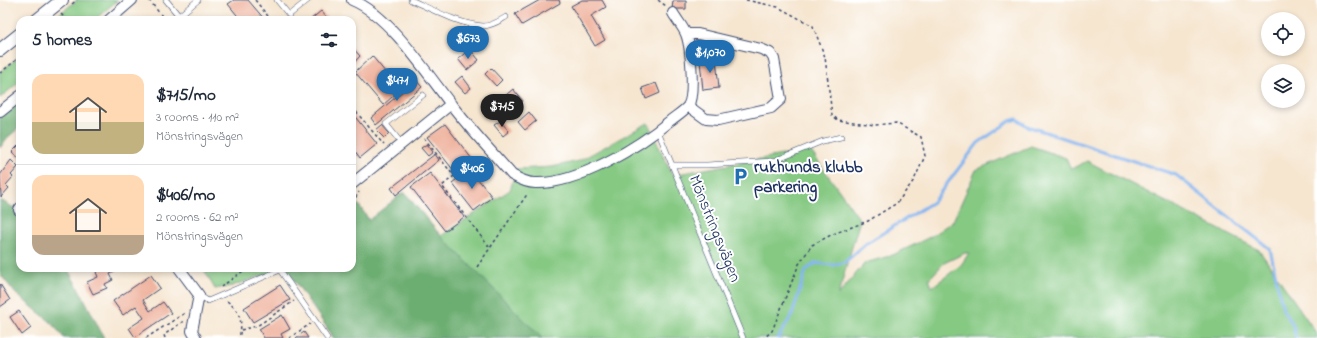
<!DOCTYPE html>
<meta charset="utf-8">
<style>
body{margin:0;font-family:"Indie Flower",sans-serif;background:#f6f6f7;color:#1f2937;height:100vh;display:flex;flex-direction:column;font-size:15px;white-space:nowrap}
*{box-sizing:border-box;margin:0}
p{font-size:13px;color:#747a83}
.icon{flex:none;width:22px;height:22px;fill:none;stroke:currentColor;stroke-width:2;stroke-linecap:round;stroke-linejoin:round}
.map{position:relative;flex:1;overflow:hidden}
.sheet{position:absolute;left:16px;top:16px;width:340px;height:256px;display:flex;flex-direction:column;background:#fff;border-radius:12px;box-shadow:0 2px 6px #0003}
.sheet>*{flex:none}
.fabs{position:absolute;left:1261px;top:12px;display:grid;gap:8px}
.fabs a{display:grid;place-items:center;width:44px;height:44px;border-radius:50%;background:#fff;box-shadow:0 2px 6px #0003;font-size:20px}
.price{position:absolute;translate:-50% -34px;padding:0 9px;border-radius:14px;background:#1f6fb2;color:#fff;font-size:13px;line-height:26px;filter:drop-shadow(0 1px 2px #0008)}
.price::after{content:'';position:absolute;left:50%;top:24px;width:12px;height:9px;margin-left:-6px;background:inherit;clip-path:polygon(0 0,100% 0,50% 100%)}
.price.on{background:#222;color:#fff}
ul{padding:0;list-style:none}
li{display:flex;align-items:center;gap:12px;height:100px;padding:0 16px}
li+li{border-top:1px solid #e0e1e3}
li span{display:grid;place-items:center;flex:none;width:112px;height:80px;border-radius:12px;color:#555}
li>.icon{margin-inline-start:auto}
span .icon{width:48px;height:48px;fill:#fffc;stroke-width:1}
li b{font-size:17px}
h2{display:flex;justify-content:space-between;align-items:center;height:48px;padding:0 16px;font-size:17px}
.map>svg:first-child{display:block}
.green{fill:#86c983;stroke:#507c70;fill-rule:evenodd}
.forest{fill:#6cad71;stroke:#446e68}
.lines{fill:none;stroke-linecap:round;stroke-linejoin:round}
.stream{stroke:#84b5f0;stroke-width:3}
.building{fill:#eeae98}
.service-casing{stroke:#3c4a6f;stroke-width:6}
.minor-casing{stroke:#3c4a6f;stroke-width:12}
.tertiary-casing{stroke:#3c4a6f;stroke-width:14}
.path{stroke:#3c4a6f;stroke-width:1.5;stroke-dasharray:3 3;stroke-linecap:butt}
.service{stroke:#fff;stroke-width:5}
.minor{stroke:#fff;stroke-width:10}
.tertiary{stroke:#fff;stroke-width:12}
.labels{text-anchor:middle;stroke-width:4;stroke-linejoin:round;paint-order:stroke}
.poi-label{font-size:17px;font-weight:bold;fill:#1b2f5e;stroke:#fff;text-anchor:start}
.street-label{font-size:17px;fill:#1b2f5e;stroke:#fff}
</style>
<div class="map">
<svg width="1317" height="338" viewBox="0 0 1317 338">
<rect width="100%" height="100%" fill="#fff"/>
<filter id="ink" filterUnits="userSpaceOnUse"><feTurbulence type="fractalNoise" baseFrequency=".025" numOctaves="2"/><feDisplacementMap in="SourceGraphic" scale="8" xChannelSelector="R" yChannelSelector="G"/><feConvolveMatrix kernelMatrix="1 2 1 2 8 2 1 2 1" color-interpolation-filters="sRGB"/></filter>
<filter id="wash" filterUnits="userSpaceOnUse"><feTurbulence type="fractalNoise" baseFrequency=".012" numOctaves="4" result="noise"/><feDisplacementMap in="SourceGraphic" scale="16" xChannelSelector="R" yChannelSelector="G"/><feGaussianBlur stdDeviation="0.9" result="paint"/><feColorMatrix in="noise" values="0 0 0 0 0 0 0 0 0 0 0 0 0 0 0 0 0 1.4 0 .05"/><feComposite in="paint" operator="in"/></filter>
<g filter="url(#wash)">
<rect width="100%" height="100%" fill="#f6e6d0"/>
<path class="green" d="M77,0H118L94,20H52Z
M20,56V81L0,98V72Z
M648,123L672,175L810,150L860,220L838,295L865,263L893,255L930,237L953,221L976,170L1031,146L1066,158L1071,169L1087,161L1259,250L1317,334V338H332V335L286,268H352V208L358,204L369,220L404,192L441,236L510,190L517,169L552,167L579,161ZM965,253H969L961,265L932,287L929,279L944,263Z
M203,268H284L232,286L215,289Z"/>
<path class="forest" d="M20,103V127L7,138L0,148V117Z
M404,192L441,236L542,338H332V335L286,268H352V208L358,204L369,220Z
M0,200L20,211V268H67L85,300L104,338H64L52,323L16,294L0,274Z"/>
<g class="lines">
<path class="stream" d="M778,338L792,315L806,270L816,263L833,265L845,262L867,243L933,202L978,143L1010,121L1017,119L1027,126L1176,175L1270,249L1283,310L1293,325L1296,338"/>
</g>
<g id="blocks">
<path class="building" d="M234,0H248L265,20H241L228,4Z
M540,0H559L560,3L522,25L515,14Z
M582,0H602L606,7L591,16L605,40L595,46L571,6Z
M673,1H686V9H672Z
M321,11L329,20H310Z
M352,47L360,56L352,65Z
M470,49L479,60L467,70L458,59Z
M372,56L400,90L383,105L355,72Z
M716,59L719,88L703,90L700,61Z
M491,68L502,80L496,86L485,74Z
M462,76L471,88L465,93L455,82Z
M416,80L422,87L376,125L371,118Z
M656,83L660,93L646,99L642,88Z
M513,89L523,101L516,107L506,95Z
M529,112L536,121L525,130L518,122Z
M352,113L377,144L360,158L352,147Z
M500,121L509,131L503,136L494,125Z
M445,124L472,159L455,172L427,137Z
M382,125L389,133L384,138L376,130Z
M20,144V159L12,152Z
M427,144L433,152L428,156L421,148Z
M435,154L439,160L396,195L391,188Z
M11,160L18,167L11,175L13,177L6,185L9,188L1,197L0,175Z
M470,169L492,197L474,211L452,183Z
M430,173L464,217L445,231L411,187Z
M104,268L120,269L110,274L113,280L105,284L107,288L93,294L87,282L98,277L96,272Z
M151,275L160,288L143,300L150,311L163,302L171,313L135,337L129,328L144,318L136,306L123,315L113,301Z
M0,284L10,300L0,307Z
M280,285L290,300L253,322L244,308Z
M19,311L31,328L22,335L10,317Z
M282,315L290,329L281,334L283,338H264L259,329Z
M304,332L308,338H296Z"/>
</g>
</g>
<g filter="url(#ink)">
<use href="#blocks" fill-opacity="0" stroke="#3c4a6f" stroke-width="1"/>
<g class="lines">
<defs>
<path id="service" d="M166,0L179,16L198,0
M277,0L289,15L308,0
M411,0C431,9 461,25 483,26C492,26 499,21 506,17
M658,131L743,338
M402,144L386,124L423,95
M672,165H707L774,161L823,141L841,137
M199,295L208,301L280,270L327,338"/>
<path id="minor" d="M352,0C389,15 426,72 450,103C469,128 491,151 512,175C519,179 527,183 535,183C577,185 640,146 671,120C676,116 684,111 688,106C695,95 691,47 686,34C683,27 677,20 673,13
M109,20L132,0
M686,34H698L761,49L770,53L774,59L781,99L771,108L718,120L706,119L688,106
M0,112L20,96
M352,184L451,104
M19,210L20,208
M179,268L199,295L192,331L196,338"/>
<path id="tertiary" d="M37,20L62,0
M0,50L20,34"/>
</defs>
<use href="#service" class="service-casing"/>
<use href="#minor" class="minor-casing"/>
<use href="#tertiary" class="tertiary-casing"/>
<path class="path" d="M149,0L165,20
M255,0L271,20
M658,0L666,6
M746,0L778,7L813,26L825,57L832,115L838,120L875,125L896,123L921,137L925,156L914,180L897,203L868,221L833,234L812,245L799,264L772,331L764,338
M72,4L77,0
M61,14L67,20
M0,73L20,57
M352,107L384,145
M424,138L454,176L442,186L490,248
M352,203L359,192
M477,267L528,193
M221,287L247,268
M227,301C241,312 243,322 239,338
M241,330L257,326L294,301
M146,338L185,313
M165,338L164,335L182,322H184
M289,338L310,324"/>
<use href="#service" class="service"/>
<use href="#minor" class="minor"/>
<use href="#tertiary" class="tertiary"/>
</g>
</g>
<defs>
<symbol id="parking-bare" viewBox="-9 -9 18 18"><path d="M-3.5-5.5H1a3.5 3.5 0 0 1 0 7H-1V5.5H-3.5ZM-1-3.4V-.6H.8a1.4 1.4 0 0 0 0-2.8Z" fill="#1f6fb2" stroke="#fff" stroke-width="2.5" paint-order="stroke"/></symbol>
</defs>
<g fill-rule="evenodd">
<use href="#parking-bare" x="728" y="164" width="25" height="25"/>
</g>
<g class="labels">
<g class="poi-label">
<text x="754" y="172">rukhunds klubb<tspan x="754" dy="20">parkering</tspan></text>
</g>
<g class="street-label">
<text transform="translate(716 228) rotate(68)" y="6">Mönstringsvägen</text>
</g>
</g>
</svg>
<div class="fabs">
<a><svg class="icon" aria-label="locate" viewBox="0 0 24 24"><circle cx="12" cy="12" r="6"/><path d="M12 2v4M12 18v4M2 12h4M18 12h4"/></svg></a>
<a><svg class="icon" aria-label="layers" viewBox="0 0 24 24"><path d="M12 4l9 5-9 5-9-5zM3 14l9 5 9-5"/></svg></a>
</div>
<b class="price" style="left:468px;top:60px">$673</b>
<b class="price" style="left:710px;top:74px">$1,070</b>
<b class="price" style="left:397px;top:102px">$471</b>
<b class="price on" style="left:502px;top:128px">$715</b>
<b class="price" style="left:472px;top:190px">$406</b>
<section class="sheet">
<h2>5 homes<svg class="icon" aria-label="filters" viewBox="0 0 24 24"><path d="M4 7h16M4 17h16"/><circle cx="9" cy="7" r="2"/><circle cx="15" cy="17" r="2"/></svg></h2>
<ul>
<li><span style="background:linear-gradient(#ffd9b3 60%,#c2b280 0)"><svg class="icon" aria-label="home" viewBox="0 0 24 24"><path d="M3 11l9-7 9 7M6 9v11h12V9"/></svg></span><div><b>$715/mo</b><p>3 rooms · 110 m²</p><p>Mönstringsvägen</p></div></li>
<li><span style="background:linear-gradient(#ffd9b3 75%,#b9a48a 0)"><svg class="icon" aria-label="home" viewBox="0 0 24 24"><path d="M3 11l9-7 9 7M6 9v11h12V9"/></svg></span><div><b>$406/mo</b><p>2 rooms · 62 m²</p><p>Mönstringsvägen</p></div></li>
</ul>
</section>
</div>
